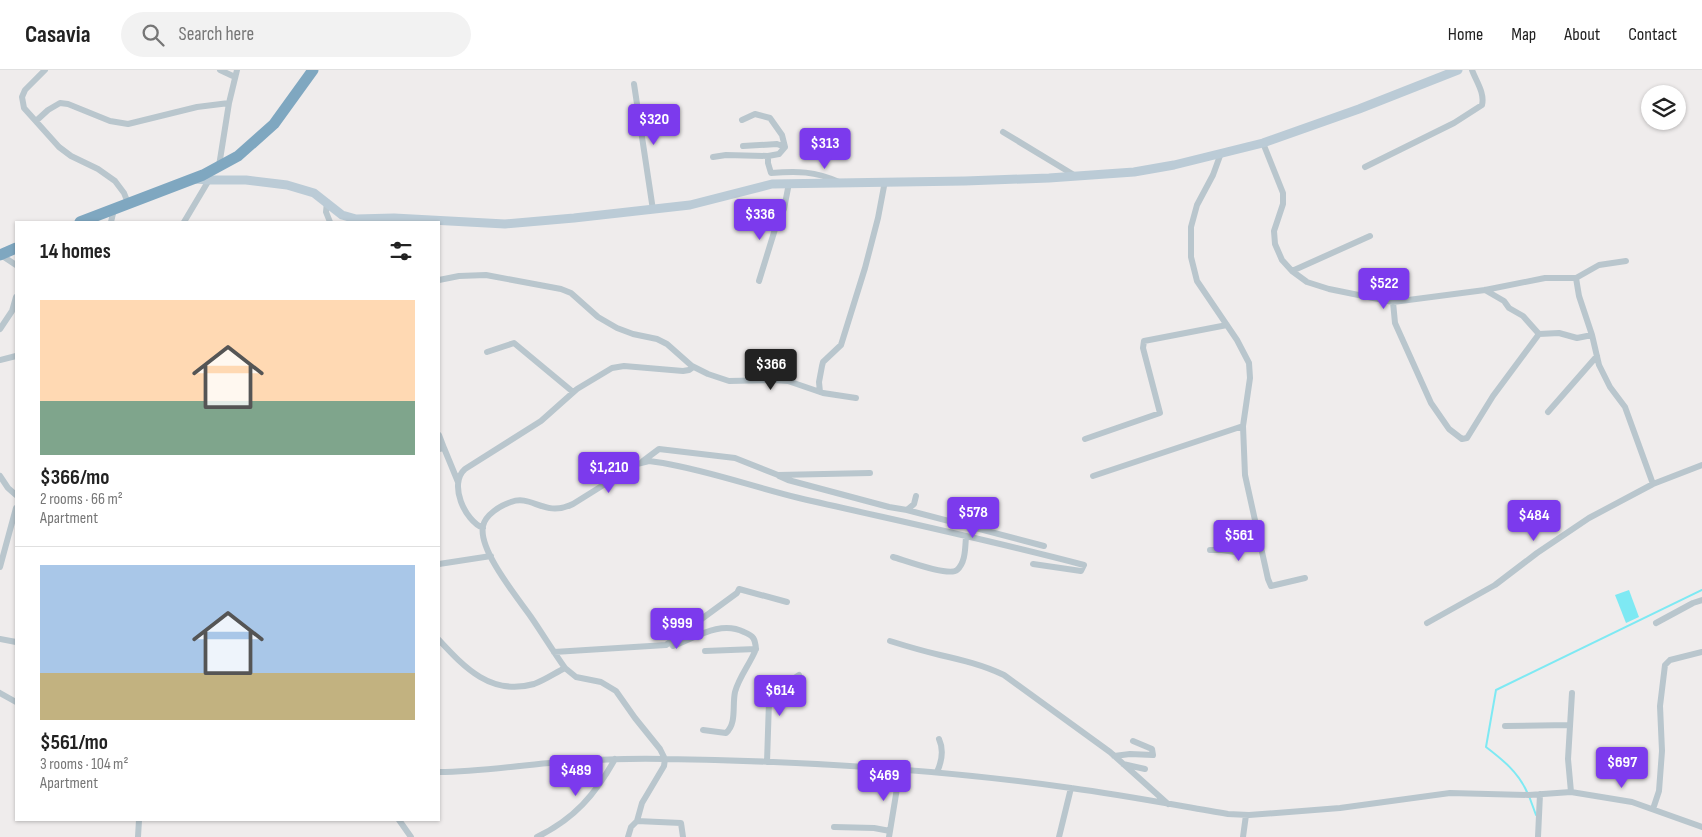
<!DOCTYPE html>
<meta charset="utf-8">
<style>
body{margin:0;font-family:"Sofia Sans Condensed",sans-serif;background:#f2f2f2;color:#222;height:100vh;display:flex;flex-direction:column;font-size:19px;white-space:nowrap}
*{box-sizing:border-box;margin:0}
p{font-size:16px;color:#767676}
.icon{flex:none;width:28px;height:28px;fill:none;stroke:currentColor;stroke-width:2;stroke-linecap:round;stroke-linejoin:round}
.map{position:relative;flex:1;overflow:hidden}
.panel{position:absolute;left:15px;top:151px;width:425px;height:600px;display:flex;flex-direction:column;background:#fff;border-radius:0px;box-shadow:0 1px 4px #0004}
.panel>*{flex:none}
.tools{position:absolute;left:1641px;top:15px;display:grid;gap:10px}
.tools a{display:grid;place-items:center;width:45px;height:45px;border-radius:50%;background:#fff;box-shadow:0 1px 4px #0004;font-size:25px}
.price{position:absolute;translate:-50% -42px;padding:0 11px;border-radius:5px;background:#7c3aed;color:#fff;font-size:16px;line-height:32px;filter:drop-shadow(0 1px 2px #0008)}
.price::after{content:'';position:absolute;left:50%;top:30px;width:15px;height:11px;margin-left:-8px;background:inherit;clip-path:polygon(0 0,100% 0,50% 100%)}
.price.on{background:#222;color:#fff}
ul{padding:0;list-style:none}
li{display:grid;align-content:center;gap:10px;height:265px;padding:0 25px}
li+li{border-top:1px solid #e0e0e0}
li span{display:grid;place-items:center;height:155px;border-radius:0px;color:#555}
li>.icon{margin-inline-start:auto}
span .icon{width:90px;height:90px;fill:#fffc;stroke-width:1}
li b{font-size:21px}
h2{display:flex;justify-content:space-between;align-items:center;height:60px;padding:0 25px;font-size:21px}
header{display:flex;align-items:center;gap:30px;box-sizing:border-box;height:70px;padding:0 25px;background:#fff;border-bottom:1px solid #e0e0e0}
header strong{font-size:24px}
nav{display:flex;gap:28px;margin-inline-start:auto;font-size:18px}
.search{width:350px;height:45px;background:#f2f2f2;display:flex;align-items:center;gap:12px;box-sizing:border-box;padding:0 18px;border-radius:28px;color:#767676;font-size:19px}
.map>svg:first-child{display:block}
.water{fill:#7ee9f3}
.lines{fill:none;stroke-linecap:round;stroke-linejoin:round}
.stream{stroke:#7ee9f3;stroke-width:2}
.street{stroke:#b9c6cd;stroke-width:6}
.secondary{stroke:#bbcbd6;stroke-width:9}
.highway{stroke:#7fa7c0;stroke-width:11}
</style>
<header>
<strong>Casavia</strong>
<div class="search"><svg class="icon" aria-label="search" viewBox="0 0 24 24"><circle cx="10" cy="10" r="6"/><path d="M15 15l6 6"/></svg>Search here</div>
<nav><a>Home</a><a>Map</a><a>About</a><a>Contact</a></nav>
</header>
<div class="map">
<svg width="1702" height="767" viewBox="0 0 1702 767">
<rect width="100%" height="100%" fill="#efecec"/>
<path class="water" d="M1629,520L1639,547L1626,553L1615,525Z"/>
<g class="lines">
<path class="stream" d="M1527,722C1518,702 1503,690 1486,677L1496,620L1702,520
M1529,726L1536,745"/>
<path class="street" d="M45,0L25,20L22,27L24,38L59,77L71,86L98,99L115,111L124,123L128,133
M220,0L235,7
M634,14L653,140
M742,50L755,44L770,48L782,65L785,77
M36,51L48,40L60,33L68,34L110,51L128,54L197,37L229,33
M1003,62L1074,105
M1263,73L1283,123V134L1274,161L1275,174L1282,190L1292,201L1307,212L1329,219L1393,232L1485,220L1545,208H1576L1599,195L1626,191
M743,76L777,74L785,77L779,84L768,86
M1221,83L1213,105L1197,135L1191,157V187L1197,211L1237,270L1249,293L1250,308L1243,356L1245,405L1268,509L1271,516L1305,508
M713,87L726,85L768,86V93L771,103C797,101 815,101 839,112
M219,96L229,33L237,0
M1365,97L1454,53L1482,35C1485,23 1476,11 1472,0
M327,132L326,142L330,152
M757,148L784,139L789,113
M111,152L114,139
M184,152L209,110
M1,185L16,195
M1292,201L1370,166
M1576,208L1579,226L1592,265L1599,295L1610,317L1625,337L1653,414
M439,210L459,206L486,205L561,219L571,223L598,247L617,258L633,264L657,269L667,274L693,297L689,300L683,301L624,296L612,298L577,319L541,351L465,399C448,414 465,451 483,458
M759,211L776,156L784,139
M1485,220L1504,231L1509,238L1523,246L1539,264L1559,263L1577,268L1592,265
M1393,232L1395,253L1431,333L1449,359L1462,369L1467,368L1493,326L1539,264
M0,259L12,241L16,227
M487,282L514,273L573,322
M0,290L16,286
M692,296L708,304L729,311L773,310L788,311L823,323L856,328
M820,322L819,312L822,296L823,292L841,275L865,198L878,148L885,111
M1548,342L1597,286
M439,365L444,378
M1085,369L1160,343L1143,278L1144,271L1227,255
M439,379L444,378L458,412
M643,391L659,379L735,388L778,405L870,403
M0,406L8,418L16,425
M779,406L788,410L889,437L907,440L914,434L916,426
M1093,406L1243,356
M907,440L1044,476
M1210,480H1222L1235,482L1261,472
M893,487C904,490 949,507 957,500C966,492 965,477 966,467
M439,494L491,486
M0,497L16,438
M1427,553L1495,515L1537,483L1589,448L1653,414L1702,395
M1656,553L1693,533L1702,530
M0,569L16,572
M439,570C465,598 491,626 534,614C545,610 555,603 565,598
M890,571C906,576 923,581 940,585C962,590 983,595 1004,605L1110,682L1168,734
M670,572L673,576C695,568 720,550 744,562C754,566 755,569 756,579L705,581
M554,582L666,575L737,523L739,519L787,532
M0,623L16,632
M1505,656L1570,655
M703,660L726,663C737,653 732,636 735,622C739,607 750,594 756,579
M1114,686L1130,684L1153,685L1152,679L1133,671
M767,692L769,631L775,621L799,605
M1123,694L1145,699
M439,702C476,702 513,696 550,693C588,690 627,688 665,689C801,691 937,699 1071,718C1123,725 1175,735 1228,744L1249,745L1340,738L1450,723L1529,725L1571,722L1632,732L1702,757
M937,702C942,691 944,680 939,669
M1571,722L1568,689L1572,623
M1653,739L1659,721L1662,681L1660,636L1665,595L1670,590L1702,582
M399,750L411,767
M637,751L681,753L683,767
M834,757L874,758L890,761
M138,767L139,750
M537,767C574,749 595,725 615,689
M628,767L631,757L637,751L642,733L664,696L665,689L660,679L635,648L616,621L601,612L576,607L565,598C553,581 542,563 531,547C517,527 478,480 483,456C485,445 501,435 511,432C532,424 544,448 573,434L637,394L649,391L663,393C709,401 754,417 799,428C894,450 990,470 1084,495L1081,501L1033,494
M889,767L900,700
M1059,767L1071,718
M1243,767L1246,745
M1538,767L1540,724"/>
<path class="secondary" d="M194,109L209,110H246L287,115L314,123L342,145L356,149L394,148L505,154L574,148L690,135L772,114L965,111L1049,108L1134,102L1174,95L1263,73L1359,39L1458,0"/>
<path class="highway" d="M80,152L203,105L238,86L274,54L313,0
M0,185L16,178"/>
</g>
</svg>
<div class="tools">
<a><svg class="icon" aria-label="layers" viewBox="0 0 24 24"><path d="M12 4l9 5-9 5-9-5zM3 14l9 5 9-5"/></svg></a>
</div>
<b class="price" style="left:654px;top:76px">$320</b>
<b class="price" style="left:825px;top:100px">$313</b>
<b class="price" style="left:760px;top:171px">$336</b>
<b class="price" style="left:1384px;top:240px">$522</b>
<b class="price on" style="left:771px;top:321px">$366</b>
<b class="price" style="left:609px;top:424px">$1,210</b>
<b class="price" style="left:973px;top:469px">$578</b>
<b class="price" style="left:1534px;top:472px">$484</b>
<b class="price" style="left:1239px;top:492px">$561</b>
<b class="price" style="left:677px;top:580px">$999</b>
<b class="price" style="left:780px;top:647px">$614</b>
<b class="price" style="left:1622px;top:719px">$697</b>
<b class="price" style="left:576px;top:727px">$489</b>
<b class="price" style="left:884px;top:732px">$469</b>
<section class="panel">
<h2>14 homes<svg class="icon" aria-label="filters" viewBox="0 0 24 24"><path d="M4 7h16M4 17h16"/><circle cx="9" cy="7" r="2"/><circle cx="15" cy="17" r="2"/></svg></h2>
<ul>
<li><span style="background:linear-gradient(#ffd9b3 65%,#7fa58c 0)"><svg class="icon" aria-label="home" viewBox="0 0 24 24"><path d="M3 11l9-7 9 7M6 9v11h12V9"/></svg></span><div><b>$366/mo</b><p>2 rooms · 66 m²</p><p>Apartment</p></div></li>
<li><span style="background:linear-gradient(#a9c7e8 70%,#c2b280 0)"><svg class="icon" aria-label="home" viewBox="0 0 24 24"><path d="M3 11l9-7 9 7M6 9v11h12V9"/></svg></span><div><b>$561/mo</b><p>3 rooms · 104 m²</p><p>Apartment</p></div></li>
</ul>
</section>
</div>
